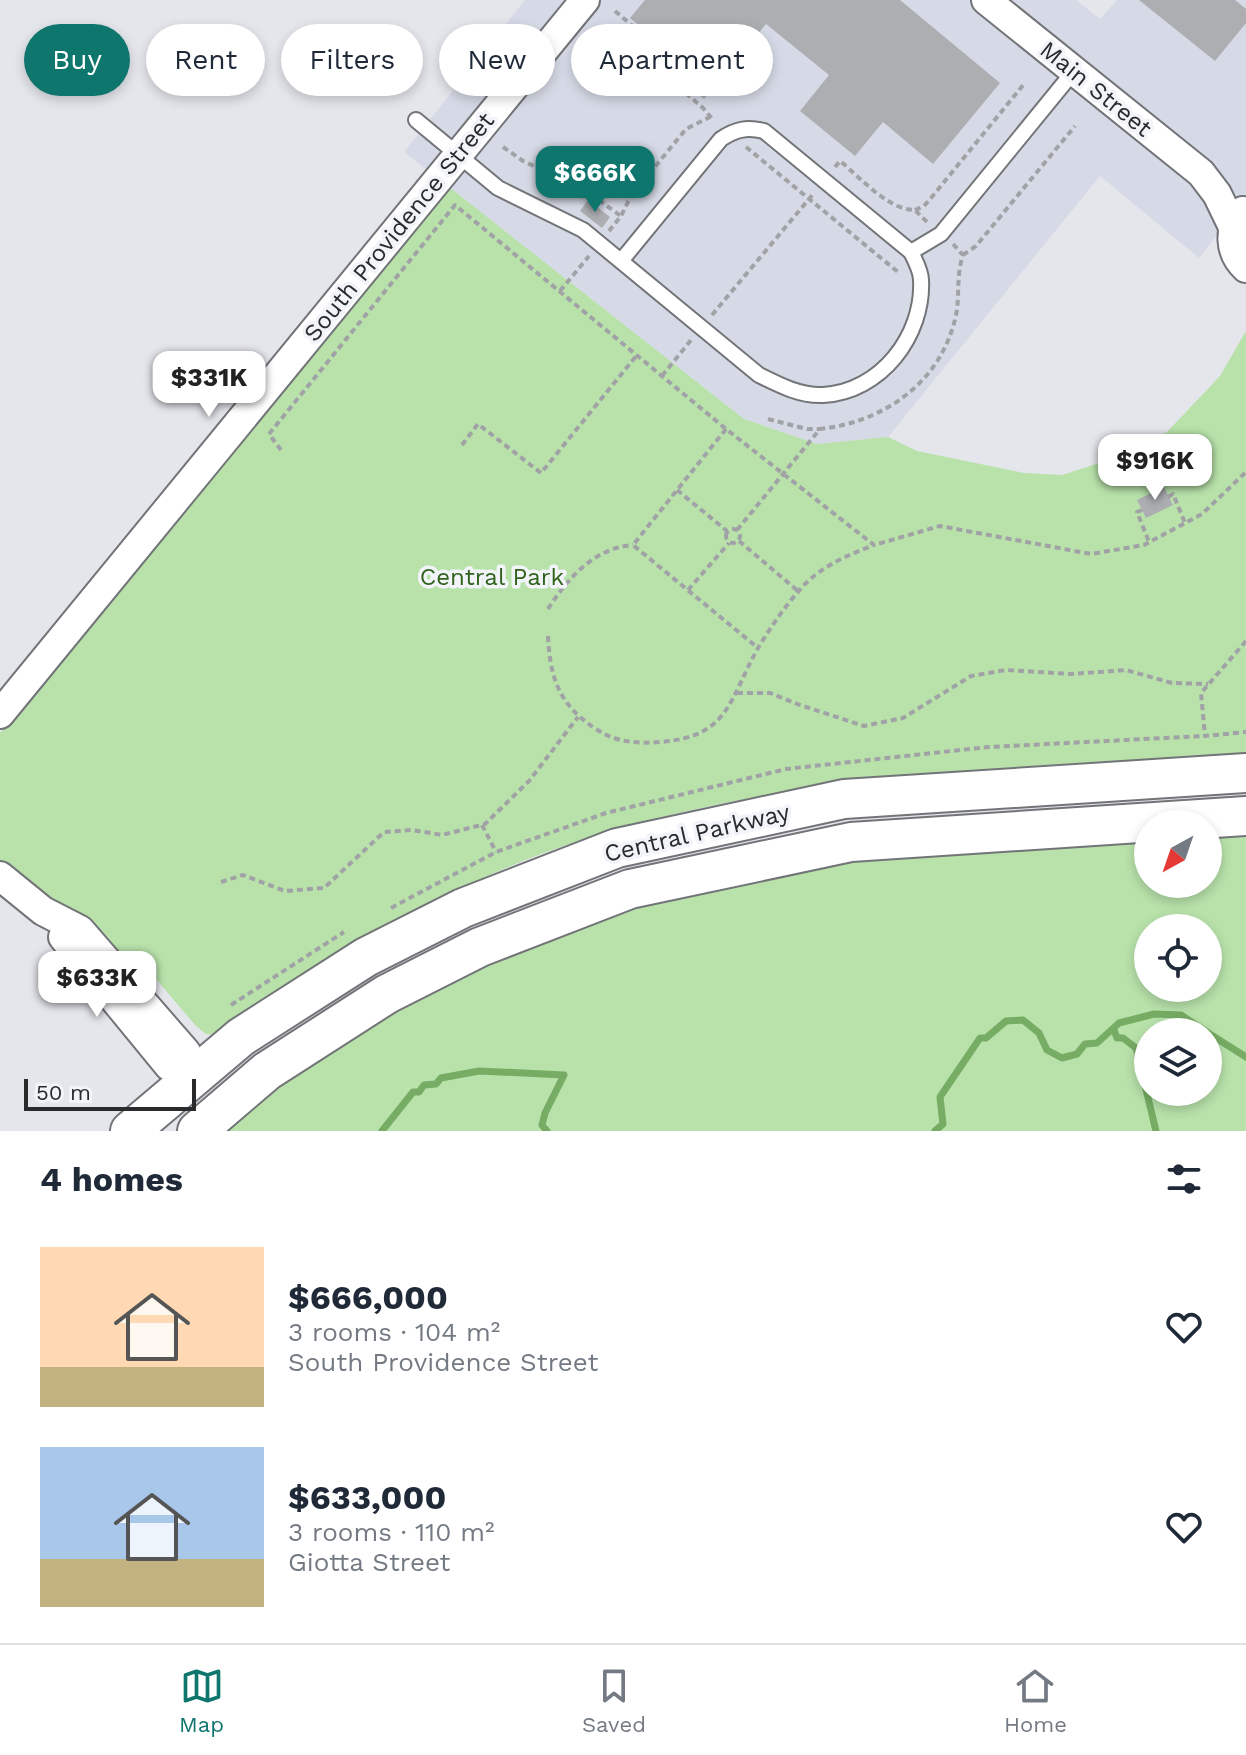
<!DOCTYPE html>
<meta charset="utf-8">
<style>
body{margin:0;font-family:"Work Sans",sans-serif;background:#f6f6f7;color:#1f2937;height:100vh;display:flex;flex-direction:column;font-size:30px;white-space:nowrap}
*{box-sizing:border-box;margin:0}
p{font-size:26px;color:#747a83}
.icon{flex:none;width:44px;height:44px;fill:none;stroke:currentColor;stroke-width:2;stroke-linecap:round;stroke-linejoin:round}
.map{position:relative;height:1131px;overflow:hidden}
.sheet{display:flex;flex-direction:column;background:#fff;flex:1}
.sheet>*{flex:none}
.guide{position:absolute;left:24px;top:24px;width:800px;height:72px;display:flex;gap:16px}
.needle{width:52px;rotate:220deg}
.buttons{position:absolute;left:1134px;top:810px;display:grid;gap:16px}
.buttons a{display:grid;place-items:center;width:88px;height:88px;border-radius:50%;background:#fff;box-shadow:0 4px 12px #0003;font-size:40px}
.scale{position:absolute;left:24px;bottom:20px;width:172px;box-sizing:border-box;padding-left:8px;border:4px solid #292a2c;border-top:0;font-size:22px;line-height:28px;white-space:nowrap;color:#292a2c;-webkit-text-stroke:6px #f2f4f9;paint-order:stroke}
.price{position:absolute;translate:-50% -68px;padding:0 18px;border-radius:16px;background:#fff;color:#222;font-size:26px;line-height:52px;filter:drop-shadow(0 2px 4px #0008)}
.price::after{content:'';position:absolute;left:50%;top:48px;width:24px;height:18px;margin-left:-12px;background:inherit;clip-path:polygon(0 0,100% 0,50% 100%)}
.price.on{background:#0f766e;color:#fff}
ul{padding:0;list-style:none}
li{display:flex;align-items:center;gap:24px;height:200px;padding:0 40px}
li span{display:grid;place-items:center;flex:none;width:224px;height:160px;border-radius:0px;color:#555}
li>.icon{margin-inline-start:auto}
span .icon{width:96px;height:96px;fill:#fffc;stroke-width:1}
li b{font-size:34px}
h2{display:flex;justify-content:space-between;align-items:center;height:96px;padding:0 40px;font-size:34px}
.pill{padding:0 28px;border-radius:36px;background:#fff;box-shadow:0 4px 12px #0003;font-size:28px;line-height:72px}
.pill.on{background:#0f766e;color:#fff}
.dock{display:flex;justify-content:space-around;align-items:center;height:112px;border-top:2px solid #e0e1e3;background:#fff;font-size:22px;color:#747a83}
.dock a{display:grid;justify-items:center;gap:4px}
.dock .on{color:#0f766e}
.map>svg:first-child{display:block}
.built{fill:#d6dae6}
.green{fill:#b8e2aa;fill-rule:evenodd}
.lines{fill:none;stroke-linecap:round;stroke-linejoin:round}
.stream{stroke:#76ac64;stroke-width:7}
.building{fill:#acaeb2}
.lane-casing{stroke:#727478;stroke-width:18}
.street-casing{stroke:#727478;stroke-width:32}
.secondary-casing{stroke:#727478;stroke-width:42}
.path{stroke:#a1a2a6;stroke-width:4;stroke-dasharray:6 4;stroke-linecap:butt}
.lane{stroke:#fff;stroke-width:14}
.street{stroke:#fff;stroke-width:28}
.secondary{stroke:#fff;stroke-width:38}
.labels{text-anchor:middle;stroke-width:7;stroke-linejoin:round;paint-order:stroke}
.street-label{font-size:24px;fill:#292a2c;stroke:#f2f4f9}
.park-label{font-size:24px;fill:#30631c;stroke:#f2f4f9}
</style>
<div class="map">
<svg width="1246" height="1131" viewBox="0 0 1246 1131">
<rect width="100%" height="100%" fill="#e5e6ec"/>
<path class="built" d="M525,0H1076L1100,19L1117,0H1246V199L1199,258L1100,176L888,437L817,444L744,419L404,152Z"/>
<path class="green" d="M449,187L744,419L817,444L888,437L917,451L1024,473L1062,475L1102,462L1167,432L1220,376L1246,331V755C1147,758 1049,764 950,773C784,788 623,812 470,884C380,926 298,981 215,1035L206,1034L196,1026L156,979L58,910L0,862V733L220,470Z
M1246,832V1131H222L260,1100L386,1015L508,954L669,895L881,856L1148,838V884H1208V834ZM1148,928H1208V988H1148ZM1148,1032H1208V1092H1148Z"/>
<g class="lines">
<path class="stream" d="M1114,1030L1117,1038H1123L1136,1048L1156,1131
M1208,1033L1246,1057
M382,1131L413,1092H419L424,1085L436,1084L441,1078L479,1071L564,1075L545,1113L542,1125L547,1131
M935,1131L943,1124L940,1097L980,1038H986L1006,1021L1023,1020L1039,1033L1047,1050L1062,1058L1077,1054L1085,1044L1097,1043L1119,1023L1154,1014L1181,1015L1207,1032"/>
</g>
<path class="building" d="M645,0H900L1000,83L933,164L883,122L855,156L800,111L829,75L766,24L704,99L682,81L692,69L630,18Z
M1139,0H1235L1246,9V23L1215,61Z
M588,200L610,217L602,228L580,211Z
M1164,487L1173,505L1146,518L1137,500Z"/>
<g class="lines">
<defs>
<path id="lane" d="M416,120L498,188L583,230L759,375C779,385 800,396 823,395C881,392 924,335 921,280C921,271 915,260 911,252L764,131C747,127 736,129 721,139L621,261
M911,252L941,234L1074,71"/>
<path id="street" d="M986,0L1201,173L1217,194L1233,227
M1243,211C1228,229 1229,252 1246,268
M0,714L585,0
M0,876L43,911L80,930L186,1052L192,1078
M63,937L169,1066L192,1078"/>
<path id="secondary" d="M130,1131L241,1037L366,957L463,908L617,848L844,799L1246,773
M197,1131L267,1071L387,994L480,947L630,889L851,842L1246,816"/>
</defs>
<use href="#lane" class="lane-casing"/>
<use href="#street" class="street-casing"/>
<use href="#secondary" class="secondary-casing"/>
<path class="path" d="M615,11L641,33L634,42L665,68L666,76L703,108L714,121
M503,147L523,161L583,189L621,216
M746,147L898,272
M835,167L840,161C861,178 888,210 915,210L928,223
M915,210L924,206L931,198L1024,84
M609,231L621,216L631,196L686,129L710,117
M963,255L976,246L1075,126
M560,291L589,256
M712,315L814,193
M662,376L691,340
M768,419L807,429H820
M726,429L633,545L758,648
M462,445L478,424L541,473L637,355
M281,450L269,434L455,205L726,429L874,545L940,526L1091,554L1144,545L1202,514L1246,472
M677,490L727,531
M1168,497L1173,494L1185,523
M1142,510L1137,512L1149,542
M726 536a7 7 0 1 1 14 0a7 7 0 1 1-14 0Z
M737,530L820,429C884,422 942,382 956,315C960,295 956,275 963,255L953,244
M739,541L798,591
M688,590L729,543
M548,609C568,578 594,548 633,545
M548,636C550,678 559,705 596,729C615,742 637,744 660,742C730,737 729,699 758,648C769,630 783,609 797,593C817,568 845,556 874,545
M1246,641L1201,693L1205,736L1246,732
M737,693H770L800,705L864,726L903,718L971,676L1006,670L1072,674L1126,670L1172,683L1208,684
M482,825L496,852
M221,882L243,875L285,891L324,888L384,832L412,830L442,835L485,824L529,781L578,717
M391,908L496,852L606,813L786,769L988,747L1205,736
M231,1005L344,932"/>
<use href="#lane" class="lane"/>
<use href="#street" class="street"/>
<use href="#secondary" class="secondary"/>
</g>
<g class="labels">
<g class="street-label">
<text transform="translate(1096 89) rotate(39)" y="8">Main Street</text>
<text transform="translate(399 227) rotate(-51)" y="8">South Providence Street</text>
<text transform="translate(697 833) rotate(-13)" y="8">Central Parkway</text>
</g>
<g class="park-label">
<text x="492" y="585">Central Park</text>
</g>
</g>
</svg>
<div class="buttons">
<a><svg class="needle" viewBox="-14 -14 28 28"><path d="M0-13l5 13h-10z" fill="#e53935"/><path d="M0 13l5-13h-10z" fill="#747a83"/></svg></a>
<a><svg class="icon" aria-label="locate" viewBox="0 0 24 24"><circle cx="12" cy="12" r="6"/><path d="M12 2v4M12 18v4M2 12h4M18 12h4"/></svg></a>
<a><svg class="icon" aria-label="layers" viewBox="0 0 24 24"><path d="M12 4l9 5-9 5-9-5zM3 14l9 5 9-5"/></svg></a>
</div>
<div class="scale">50 m</div>
<b class="price on" style="left:595px;top:214px">$666K</b>
<b class="price" style="left:209px;top:419px">$331K</b>
<b class="price" style="left:1155px;top:502px">$916K</b>
<b class="price" style="left:97px;top:1019px">$633K</b>
<div class="guide">
<a class="pill on">Buy</a>
<a class="pill">Rent</a>
<a class="pill">Filters</a>
<a class="pill">New</a>
<a class="pill">Apartment</a>
</div>
</div>
<section class="sheet">
<h2>4 homes<svg class="icon" aria-label="filters" viewBox="0 0 24 24"><path d="M4 7h16M4 17h16"/><circle cx="9" cy="7" r="2"/><circle cx="15" cy="17" r="2"/></svg></h2>
<ul>
<li><span style="background:linear-gradient(#ffd9b3 75%,#c2b280 0)"><svg class="icon" aria-label="home" viewBox="0 0 24 24"><path d="M3 11l9-7 9 7M6 9v11h12V9"/></svg></span><div><b>$666,000</b><p>3 rooms · 104 m²</p><p>South Providence Street</p></div><svg class="icon" aria-label="heart" viewBox="0 0 24 24"><path d="M12 20l-8-8c-3-5 5-10 8-4 3-6 11-1 8 4z"/></svg></li>
<li><span style="background:linear-gradient(#a9c7e8 70%,#c2b280 0)"><svg class="icon" aria-label="home" viewBox="0 0 24 24"><path d="M3 11l9-7 9 7M6 9v11h12V9"/></svg></span><div><b>$633,000</b><p>3 rooms · 110 m²</p><p>Giotta Street</p></div><svg class="icon" aria-label="heart" viewBox="0 0 24 24"><path d="M12 20l-8-8c-3-5 5-10 8-4 3-6 11-1 8 4z"/></svg></li>
</ul>
</section>
<nav class="dock">
<a class="on"><svg class="icon" aria-label="map" viewBox="0 0 24 24"><path d="M3 6l6-2 6 2 6-2v14l-6 2-6-2-6 2zM9 4v14M15 6v14"/></svg>Map</a>
<a><svg class="icon" aria-label="saved" viewBox="0 0 24 24"><path d="M7 4h10v16l-5-4-5 4z"/></svg>Saved</a>
<a><svg class="icon" aria-label="home" viewBox="0 0 24 24"><path d="M3 11l9-7 9 7M6 9v11h12V9"/></svg>Home</a>
</nav>
